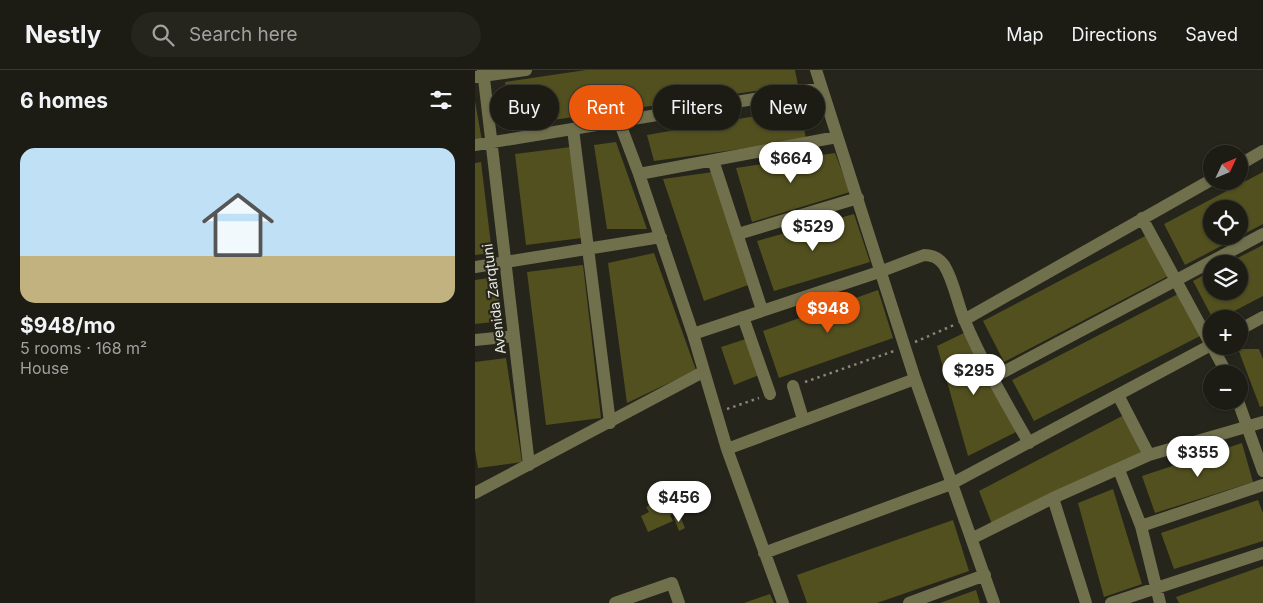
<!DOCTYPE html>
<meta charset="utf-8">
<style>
body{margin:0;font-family:Inter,sans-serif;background:#25251d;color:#f1f3f6;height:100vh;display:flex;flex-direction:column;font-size:19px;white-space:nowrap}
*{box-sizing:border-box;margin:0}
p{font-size:16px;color:#a0a1a0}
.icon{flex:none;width:28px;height:28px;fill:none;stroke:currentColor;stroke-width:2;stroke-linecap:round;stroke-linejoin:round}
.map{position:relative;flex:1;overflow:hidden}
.sheet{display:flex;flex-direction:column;background:#1c1c14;width:475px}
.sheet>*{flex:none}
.top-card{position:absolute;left:15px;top:15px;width:475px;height:45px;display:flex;gap:10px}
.needle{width:32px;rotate:46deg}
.tools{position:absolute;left:728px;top:75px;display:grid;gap:10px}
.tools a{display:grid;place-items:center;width:45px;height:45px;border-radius:50%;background:#1c1c14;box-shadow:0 1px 4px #0004,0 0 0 1px #3a3a34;font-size:25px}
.price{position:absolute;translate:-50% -42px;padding:0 11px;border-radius:18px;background:#fff;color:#222;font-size:16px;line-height:32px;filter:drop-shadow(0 1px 2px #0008)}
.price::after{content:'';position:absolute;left:50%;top:30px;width:15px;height:11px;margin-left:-8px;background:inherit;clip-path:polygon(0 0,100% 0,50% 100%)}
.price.current{background:#ea580c;color:#fff}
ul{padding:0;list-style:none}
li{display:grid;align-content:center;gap:10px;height:265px;padding:0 20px}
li+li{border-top:1px solid #3a3a34}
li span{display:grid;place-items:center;height:155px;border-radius:15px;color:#555}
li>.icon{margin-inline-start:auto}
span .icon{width:90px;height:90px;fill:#fffc;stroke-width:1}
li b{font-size:21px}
h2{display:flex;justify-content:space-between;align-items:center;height:60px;padding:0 20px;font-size:21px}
.tag{padding:0 18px;border-radius:22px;background:#1c1c14;box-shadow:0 1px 4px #0004,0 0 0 1px #3a3a34;font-size:18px;line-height:45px}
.tag.current{background:#ea580c;color:#fff}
header{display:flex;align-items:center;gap:30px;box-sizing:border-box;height:70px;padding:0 25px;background:#1c1c14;border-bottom:1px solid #3a3a34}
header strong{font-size:24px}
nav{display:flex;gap:28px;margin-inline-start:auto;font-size:18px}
.search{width:350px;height:45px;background:#25251d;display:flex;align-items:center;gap:12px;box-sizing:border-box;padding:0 18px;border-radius:28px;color:#a0a1a0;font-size:19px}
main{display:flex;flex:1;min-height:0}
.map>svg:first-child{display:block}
.building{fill:#52501f;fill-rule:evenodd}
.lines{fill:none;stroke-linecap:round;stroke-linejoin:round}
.path{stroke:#85857d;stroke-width:2.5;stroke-dasharray:2.5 4;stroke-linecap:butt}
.minor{stroke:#71704d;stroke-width:12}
.labels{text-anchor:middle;stroke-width:4.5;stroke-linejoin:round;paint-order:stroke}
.street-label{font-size:14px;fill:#ebebe4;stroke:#25251b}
</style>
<header>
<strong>Nestly</strong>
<div class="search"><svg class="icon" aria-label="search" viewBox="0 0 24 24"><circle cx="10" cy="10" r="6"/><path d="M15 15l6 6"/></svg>Search here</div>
<nav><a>Map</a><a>Directions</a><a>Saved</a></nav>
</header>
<main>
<section class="sheet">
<h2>6 homes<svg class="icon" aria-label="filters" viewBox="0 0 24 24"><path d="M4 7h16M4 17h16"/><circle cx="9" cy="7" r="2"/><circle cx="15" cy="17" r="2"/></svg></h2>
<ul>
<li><span style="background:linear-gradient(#bfe0f5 70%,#c2b280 0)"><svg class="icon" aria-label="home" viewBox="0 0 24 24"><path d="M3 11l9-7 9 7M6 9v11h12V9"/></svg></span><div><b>$948/mo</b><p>5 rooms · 168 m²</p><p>House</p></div></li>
</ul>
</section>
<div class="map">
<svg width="788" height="533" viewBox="0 0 788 533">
<rect width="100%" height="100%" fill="#25251b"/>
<path class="building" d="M111,0H320L323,15L36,56L30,12Z
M0,31L7,71L0,72Z
M326,38L331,70L179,91L172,65Z
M141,72L172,159H132L119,75Z
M96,77L107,168L51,175L40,84Z
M360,83L375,122L277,152L261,98Z
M6,92L17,183L0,185V93Z
M238,102L276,214L229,231L188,109Z
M788,102V154L710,195L689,154ZM736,139H764V166H736Z
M379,144L395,192L299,221L282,171Z
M674,164L695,205L529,292L508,251Z
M788,175V226L744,249H738L718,211L736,201V221H764V194H751Z
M179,183L221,300L152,333L133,193Z
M108,195L126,348L71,355L52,202Z
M21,207L27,251L0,254V210Z
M403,220L418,268L304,308L288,261Z
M703,224L725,266L559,351L537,310Z
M491,262L543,361L493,386L462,276Z
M274,268L284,305L259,315L246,277Z
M763,279H784L788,289V336L785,337Z
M31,288L47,392L3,398L0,380V292Z
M649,345L667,385L517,454L504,421Z
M767,373L778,412L680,443L667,406Z
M638,419L667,514L629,527L603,433Z
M190,428L192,433L196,431L201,443L195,445L198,451L173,462L166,446L174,442L171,437Z
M783,430L788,443V471L699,499L686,463Z
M205,446L210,458L204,461L199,448Z
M478,450L494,501L402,533H332L322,505Z
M788,496V533H704L701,527Z
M501,520L505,533H465Z
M295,524L299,533H269Z"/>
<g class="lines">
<path class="path" d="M440,272L479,255
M330,312L419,281
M252,339L284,328"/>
<path class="minor" d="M8,0L54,395
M341,0L440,309L519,533
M0,7L51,0
M144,51L164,104L218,264L252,379L308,533
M98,59L135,353
M0,75L346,18
M238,90L287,240
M764,95L788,81
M164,104L362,67
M263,164L383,128
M0,197L186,167
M268,247L295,324
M489,250L736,110
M764,260L788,247
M218,264L407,201L449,185C458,185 464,188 469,195C479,211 482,232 489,249C507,292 531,333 554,373
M0,270L39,266
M737,276L752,304
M517,308L788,164
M318,316L328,349
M643,325L674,385
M763,331L788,401
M252,379L440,309
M644,400L666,456L685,533
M0,423L228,302
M578,428L611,533
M666,456L788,415
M498,468L578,428L674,385L788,352
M289,483L476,414L736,275L667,148
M140,533L197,513L204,533
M434,533L510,505
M636,533L788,483"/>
</g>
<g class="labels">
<g class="street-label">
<text transform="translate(19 229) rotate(-97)" y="5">Avenida Zarqtuni</text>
</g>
</g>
</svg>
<div class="tools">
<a><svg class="needle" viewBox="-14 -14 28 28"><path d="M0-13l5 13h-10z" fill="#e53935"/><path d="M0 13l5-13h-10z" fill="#a0a1a0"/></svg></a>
<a><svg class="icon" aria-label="locate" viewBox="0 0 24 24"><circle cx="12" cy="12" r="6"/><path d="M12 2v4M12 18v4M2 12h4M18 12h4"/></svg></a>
<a><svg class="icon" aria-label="layers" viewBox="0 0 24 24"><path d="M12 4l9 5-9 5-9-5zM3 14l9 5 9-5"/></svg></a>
<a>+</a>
<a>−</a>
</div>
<b class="price" style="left:316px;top:114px">$664</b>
<b class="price" style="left:338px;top:182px">$529</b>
<b class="price current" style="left:353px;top:264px">$948</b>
<b class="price" style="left:499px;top:326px">$295</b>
<b class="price" style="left:723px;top:408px">$355</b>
<b class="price" style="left:204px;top:453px">$456</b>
<div class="top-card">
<a class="tag">Buy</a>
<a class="tag current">Rent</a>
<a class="tag">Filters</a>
<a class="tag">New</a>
</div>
</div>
</main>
